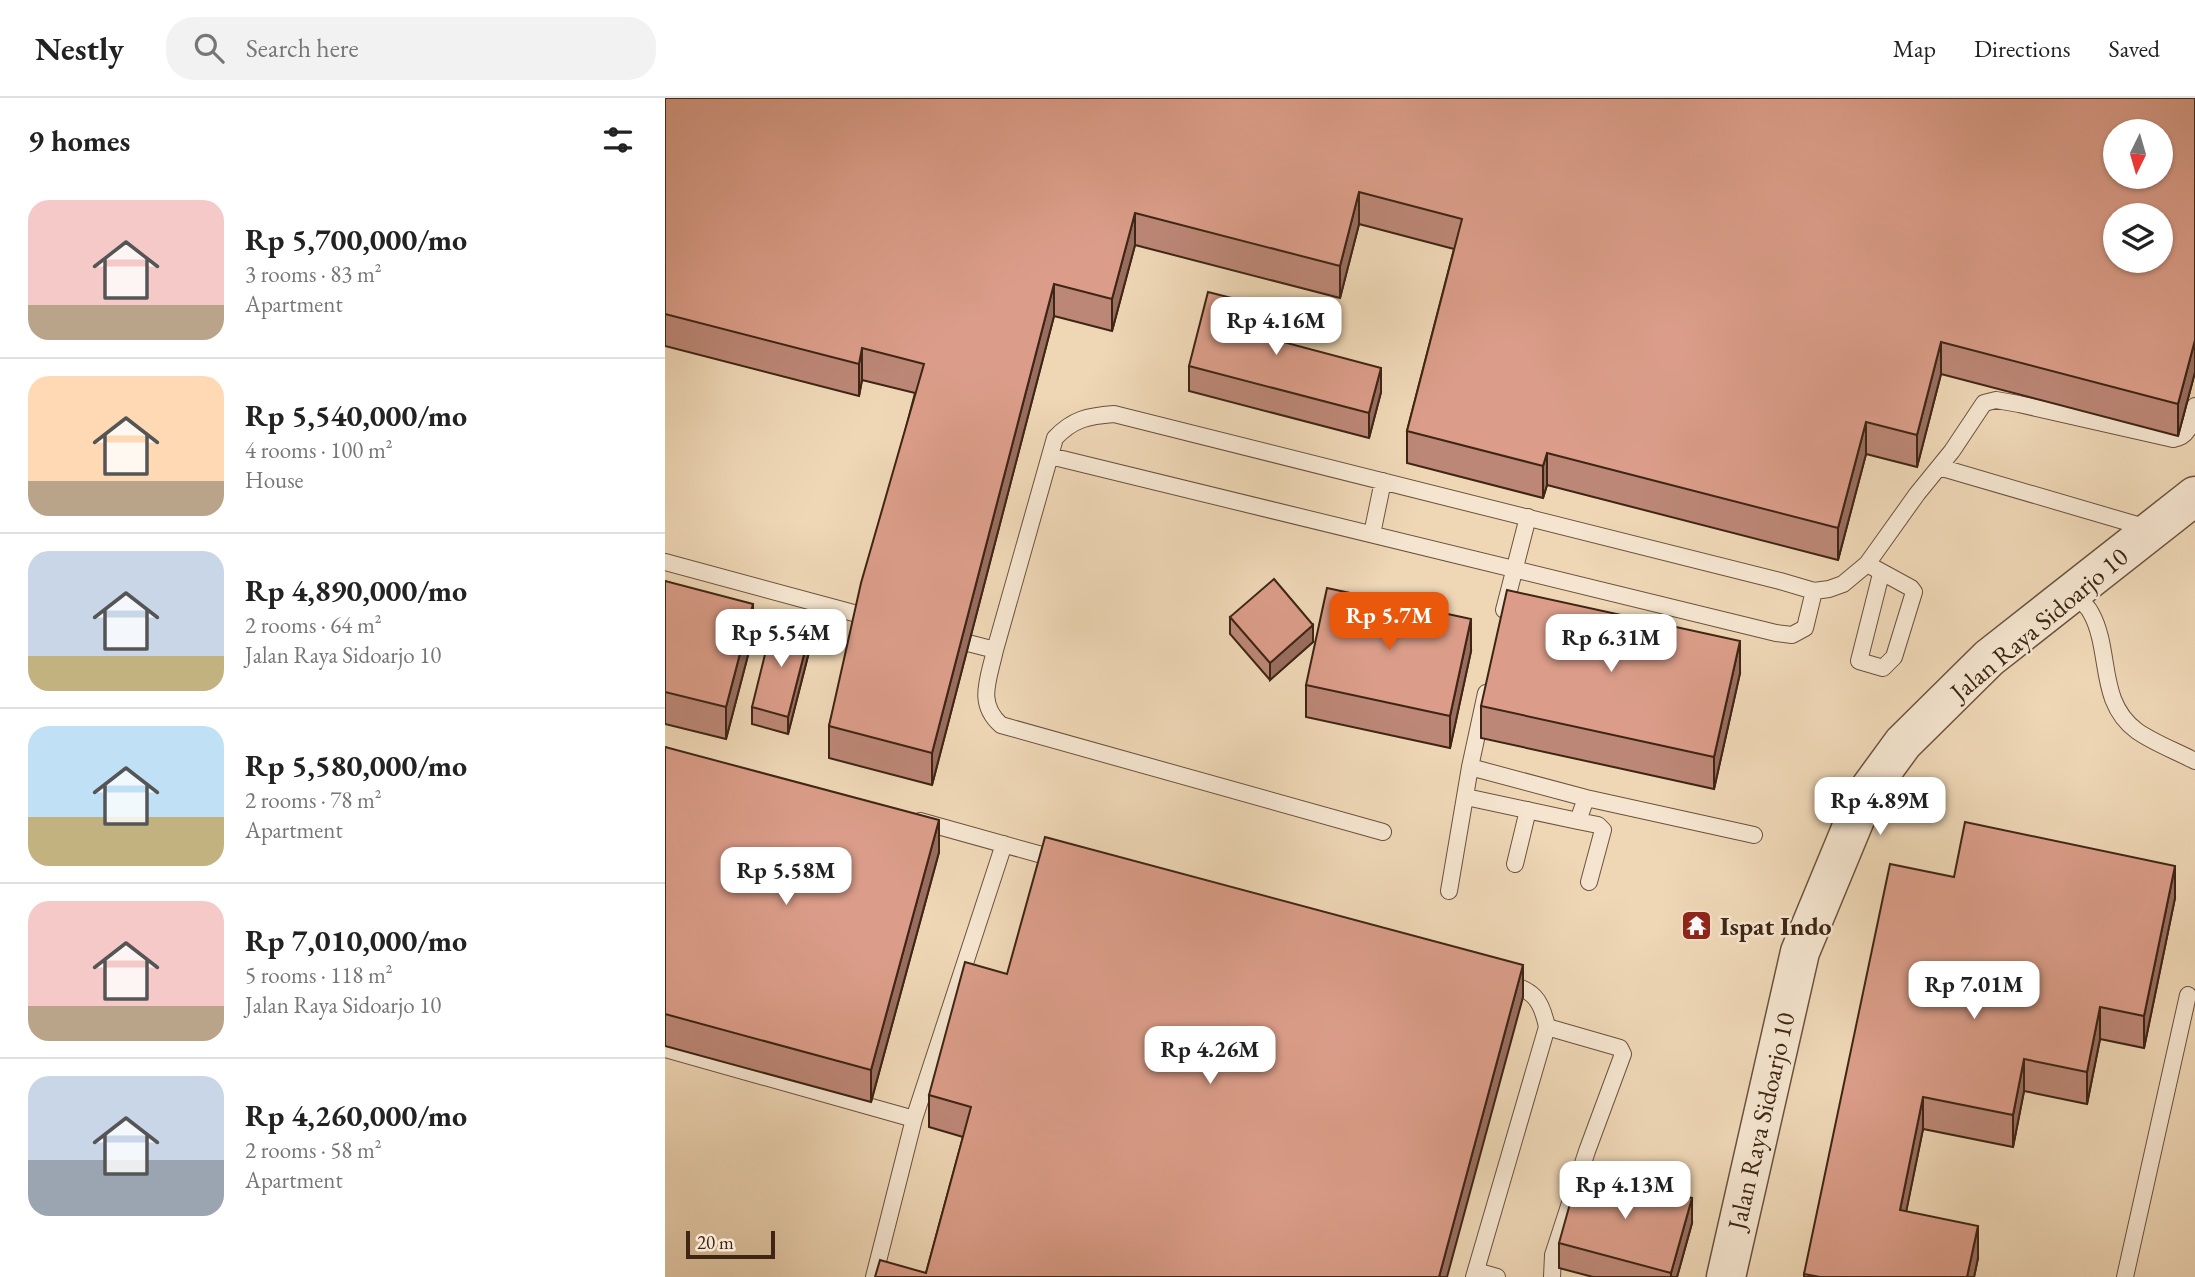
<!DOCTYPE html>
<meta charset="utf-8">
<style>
body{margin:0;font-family:"EB Garamond",serif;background:#f2f2f2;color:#222;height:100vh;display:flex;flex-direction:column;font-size:26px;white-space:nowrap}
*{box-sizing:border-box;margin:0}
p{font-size:23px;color:#767676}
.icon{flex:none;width:38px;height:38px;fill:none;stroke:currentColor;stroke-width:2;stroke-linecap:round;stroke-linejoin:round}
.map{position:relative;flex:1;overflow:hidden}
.drawer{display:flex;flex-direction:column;background:#fff;width:665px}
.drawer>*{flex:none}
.needle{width:46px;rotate:185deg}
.controls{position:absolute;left:1438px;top:21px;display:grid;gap:14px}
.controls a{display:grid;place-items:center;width:70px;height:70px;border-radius:50%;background:#fff;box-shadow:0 2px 5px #0004;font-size:35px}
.scale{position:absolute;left:21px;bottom:18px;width:89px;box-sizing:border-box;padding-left:7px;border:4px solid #3e2514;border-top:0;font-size:19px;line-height:24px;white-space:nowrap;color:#3e2514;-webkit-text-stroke:5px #f5e5d0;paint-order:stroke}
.price{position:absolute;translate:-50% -60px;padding:0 16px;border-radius:14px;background:#fff;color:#222;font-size:23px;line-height:46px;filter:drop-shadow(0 2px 4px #0008)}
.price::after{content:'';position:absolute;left:50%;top:42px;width:21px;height:16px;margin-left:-10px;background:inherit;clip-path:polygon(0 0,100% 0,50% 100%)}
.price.on{background:#ea580c;color:#fff}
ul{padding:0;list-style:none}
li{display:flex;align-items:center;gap:21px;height:175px;padding:0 28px}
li+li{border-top:2px solid #e0e0e0}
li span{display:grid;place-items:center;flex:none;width:196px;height:140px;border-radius:21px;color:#555}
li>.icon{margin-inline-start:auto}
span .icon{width:84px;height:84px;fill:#fffc;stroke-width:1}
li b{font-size:30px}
h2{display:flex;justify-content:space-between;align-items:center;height:84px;padding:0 28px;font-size:30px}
header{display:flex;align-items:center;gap:42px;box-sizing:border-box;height:98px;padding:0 35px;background:#fff;border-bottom:2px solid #e0e0e0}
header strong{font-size:33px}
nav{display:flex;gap:38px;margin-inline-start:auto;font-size:24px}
.search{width:490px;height:63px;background:#f2f2f2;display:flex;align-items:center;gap:18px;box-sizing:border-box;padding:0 24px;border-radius:28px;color:#767676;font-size:26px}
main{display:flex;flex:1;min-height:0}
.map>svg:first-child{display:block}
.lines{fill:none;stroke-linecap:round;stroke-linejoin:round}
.service-casing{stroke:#6a523c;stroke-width:18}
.tertiary-casing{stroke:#6a523c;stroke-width:41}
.service{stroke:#f5e5d0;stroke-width:16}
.tertiary{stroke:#f5e5d0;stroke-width:38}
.wall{fill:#bc8776;stroke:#3e2514;stroke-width:2}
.shaded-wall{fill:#996e60;stroke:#3e2514;stroke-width:2}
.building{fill:#db9d89;stroke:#3e2514;stroke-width:2;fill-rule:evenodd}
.labels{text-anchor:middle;stroke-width:5;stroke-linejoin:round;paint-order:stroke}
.street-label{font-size:26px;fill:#3e2514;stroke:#f5e5d0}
.poi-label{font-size:26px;font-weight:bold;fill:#3e2514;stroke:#f5e5d0;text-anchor:start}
</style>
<header>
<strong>Nestly</strong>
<div class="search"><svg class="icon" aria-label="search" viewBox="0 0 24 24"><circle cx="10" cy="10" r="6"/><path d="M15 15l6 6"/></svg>Search here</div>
<nav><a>Map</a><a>Directions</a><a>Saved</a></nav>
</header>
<main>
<section class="drawer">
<h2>9 homes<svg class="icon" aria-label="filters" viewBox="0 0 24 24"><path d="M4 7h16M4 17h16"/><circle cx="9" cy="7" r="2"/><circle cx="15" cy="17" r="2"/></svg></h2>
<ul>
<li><span style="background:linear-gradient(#f6c9c9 75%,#b9a48a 0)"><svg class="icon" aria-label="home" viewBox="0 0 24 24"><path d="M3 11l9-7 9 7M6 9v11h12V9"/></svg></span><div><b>Rp 5,700,000/mo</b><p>3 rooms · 83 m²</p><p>Apartment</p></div></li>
<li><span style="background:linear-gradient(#ffd9b3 75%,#b9a48a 0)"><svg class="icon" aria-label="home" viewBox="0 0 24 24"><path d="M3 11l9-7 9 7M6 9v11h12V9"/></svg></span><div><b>Rp 5,540,000/mo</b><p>4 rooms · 100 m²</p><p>House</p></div></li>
<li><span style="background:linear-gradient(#c9d6e8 75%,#c2b280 0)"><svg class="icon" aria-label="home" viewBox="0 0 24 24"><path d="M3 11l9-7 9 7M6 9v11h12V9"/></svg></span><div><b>Rp 4,890,000/mo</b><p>2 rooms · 64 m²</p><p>Jalan Raya Sidoarjo 10</p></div></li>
<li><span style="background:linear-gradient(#bfe0f5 65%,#c2b280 0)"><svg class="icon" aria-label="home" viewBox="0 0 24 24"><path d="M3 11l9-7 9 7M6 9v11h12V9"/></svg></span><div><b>Rp 5,580,000/mo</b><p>2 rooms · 78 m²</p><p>Apartment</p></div></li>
<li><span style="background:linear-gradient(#f6c9c9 75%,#b9a48a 0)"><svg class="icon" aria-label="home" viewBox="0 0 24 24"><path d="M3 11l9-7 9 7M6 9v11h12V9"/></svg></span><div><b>Rp 7,010,000/mo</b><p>5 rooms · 118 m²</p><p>Jalan Raya Sidoarjo 10</p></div></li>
<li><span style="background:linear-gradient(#c9d6e8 60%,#9aa5b1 0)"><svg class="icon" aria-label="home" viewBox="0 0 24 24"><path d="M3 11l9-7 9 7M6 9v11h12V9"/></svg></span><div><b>Rp 4,260,000/mo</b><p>2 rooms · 58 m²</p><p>Apartment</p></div></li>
</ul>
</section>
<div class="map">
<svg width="1530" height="1179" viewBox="0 0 1530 1179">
<rect width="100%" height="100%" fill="#efd7b6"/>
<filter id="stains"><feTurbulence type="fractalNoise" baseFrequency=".00286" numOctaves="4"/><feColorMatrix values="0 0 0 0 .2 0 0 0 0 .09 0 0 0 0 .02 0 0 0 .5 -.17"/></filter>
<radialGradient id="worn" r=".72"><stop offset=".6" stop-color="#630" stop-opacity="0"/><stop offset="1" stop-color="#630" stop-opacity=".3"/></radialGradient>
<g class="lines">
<defs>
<path id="service" d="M385,358L1111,535L1127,537L1140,530L1149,493
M1274,369L1486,431
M707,436L718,383
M0,464L196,517
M1202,466L1246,490L1249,494L1229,559L1218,570L1194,563L1216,476
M1407,495C1414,501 1422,507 1426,515C1447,553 1432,604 1472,633C1489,645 1511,653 1530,663
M839,512L863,419
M303,545L330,552C324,581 311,605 336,627L718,734
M330,552L390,340C408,321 423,318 449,316L1115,483L1149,493L1164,491L1178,486L1202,466L1252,396L1287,353L1319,305L1331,302L1354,306L1508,341C1526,338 1526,323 1530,308
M821,595L805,669L921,700L1089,737
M801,699L913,723L921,700
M255,723L395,762
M913,723L933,727L938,732L924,784
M850,766L863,712
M784,793L805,669
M839,884C868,892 876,900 882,929L955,950L958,956L922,1053L888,1157L887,1179
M0,951L249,1021L209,1179
M249,1021L339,746
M811,1173L832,1179
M809,1179L882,929
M1460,1179L1523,897"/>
<path id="tertiary" d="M1061,1179L1135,854L1200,697L1238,645L1324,560L1530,398"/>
</defs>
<use href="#service" class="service-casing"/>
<use href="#tertiary" class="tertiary-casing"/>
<use href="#service" class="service"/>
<use href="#tertiary" class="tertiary"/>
</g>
<path class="wall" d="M0,0H1530V274L1513,338L1276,276L1252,369L1201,356L1173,462L882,387L878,400L742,365V333L789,151L694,126L675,200L470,147L447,233L389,218L267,687L164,660V628L250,295L197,282L194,298L0,248Z
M606,235L605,241L716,294L704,340L524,293V268Z
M0,483L88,538L61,641L0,626Z
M565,519L648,544L605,582L565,536Z
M145,550L123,636L87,626V609Z
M806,553L785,650L641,619V587Z
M1075,575L1049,691L816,640V608Z
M0,649L274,754L206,1004L0,948Z
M1289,779L1510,800L1479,950L1435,941L1422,1006L1359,993L1348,1049L1258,1031L1241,1113L1313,1160L1309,1179H1139V1176Z
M342,876L858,899L261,1175L298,1039L264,1029V997Z
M1027,1125L1012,1179H928L894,1170V1145Z"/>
<path class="shaded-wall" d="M694,94V126L675,200V168Z
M470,115V147L447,233V201Z
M389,186V218L267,687V655Z
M606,210V235L599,264V239Z
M1530,242V274L1513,338V306Z
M1276,244V276L1252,369V337Z
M197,250V282L194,298V266Z
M716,270V294L704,340V315Z
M1201,324V356L1173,462V430Z
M882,355V387L878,400V368Z
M88,506V538L61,641V609Z
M806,521V553L785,650V618Z
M648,527V544L605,582V565Z
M145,533V550L123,636V619Z
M1075,543V575L1049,691V659Z
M274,722V754L206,1004V972Z
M1510,768V800L1479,950V918Z
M858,867V899L782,1179H774Z
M1435,909V941L1422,1006V974Z
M1359,961V993L1348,1049V1017Z
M1258,999V1031L1235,1144V1112Z
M1027,1100V1125L1012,1179H1006V1175Z
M1313,1128V1160L1309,1179H1302Z"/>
<path class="building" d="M0,0H1530V242L1513,306L1276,244L1252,337L1201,324L1173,430L882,355L878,368L742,333L797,121L694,94L675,168L470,115L447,201L389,186L267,655L164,628L196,485L259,266L197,250L194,266L0,216ZM1451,33H1496V79H1451ZM1451,117H1496V163H1451Z
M543,194L606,210L599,239L716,270L704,315L524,268Z
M609,481L648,527L605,565L565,519Z
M0,483L88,506L61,609L0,594Z
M662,490L806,521L785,618L641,587Z
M842,492L1075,543L1049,659L816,608Z
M108,524L145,533L123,619L87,609Z
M0,649L274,722L206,972L0,916Z
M1300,724L1510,768L1479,918L1435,909L1422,974L1359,961L1348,1017L1258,999L1235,1112L1313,1128L1302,1179H1155L1139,1176L1225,766L1289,779Z
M380,739L858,867L774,1179H210L215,1162L261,1175L306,1009L264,997L300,864L342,876Z
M915,1070L1027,1100L1006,1175L894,1145Z"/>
<defs>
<symbol id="temple-square" viewBox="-11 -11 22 22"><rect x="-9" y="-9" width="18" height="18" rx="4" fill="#8f2418" stroke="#f5e5d0"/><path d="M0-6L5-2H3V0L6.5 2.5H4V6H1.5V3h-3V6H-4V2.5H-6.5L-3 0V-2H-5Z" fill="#fff"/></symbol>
</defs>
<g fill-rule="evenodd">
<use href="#temple-square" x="1014" y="810" width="35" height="35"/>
</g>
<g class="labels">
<g class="street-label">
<text transform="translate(1374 526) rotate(-40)" y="9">Jalan Raya Sidoarjo 10</text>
<text transform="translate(1096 1023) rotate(-77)" y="9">Jalan Raya Sidoarjo 10</text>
</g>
<g class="poi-label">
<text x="1055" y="837">Ispat Indo</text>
</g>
</g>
<rect width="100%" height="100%" filter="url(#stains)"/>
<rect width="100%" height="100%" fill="url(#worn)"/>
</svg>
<div class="controls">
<a><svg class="needle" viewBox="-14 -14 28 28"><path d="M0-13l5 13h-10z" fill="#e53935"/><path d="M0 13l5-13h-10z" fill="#767676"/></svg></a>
<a><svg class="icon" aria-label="layers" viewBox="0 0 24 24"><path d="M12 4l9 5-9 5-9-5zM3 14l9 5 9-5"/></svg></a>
</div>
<div class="scale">20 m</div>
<b class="price" style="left:611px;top:259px">Rp 4.16M</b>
<b class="price on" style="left:724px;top:554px">Rp 5.7M</b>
<b class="price" style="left:116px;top:571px">Rp 5.54M</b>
<b class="price" style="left:946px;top:576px">Rp 6.31M</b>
<b class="price" style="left:1215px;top:739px">Rp 4.89M</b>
<b class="price" style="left:121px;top:809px">Rp 5.58M</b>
<b class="price" style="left:1309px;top:923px">Rp 7.01M</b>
<b class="price" style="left:545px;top:988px">Rp 4.26M</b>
<b class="price" style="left:960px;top:1123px">Rp 4.13M</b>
</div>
</main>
